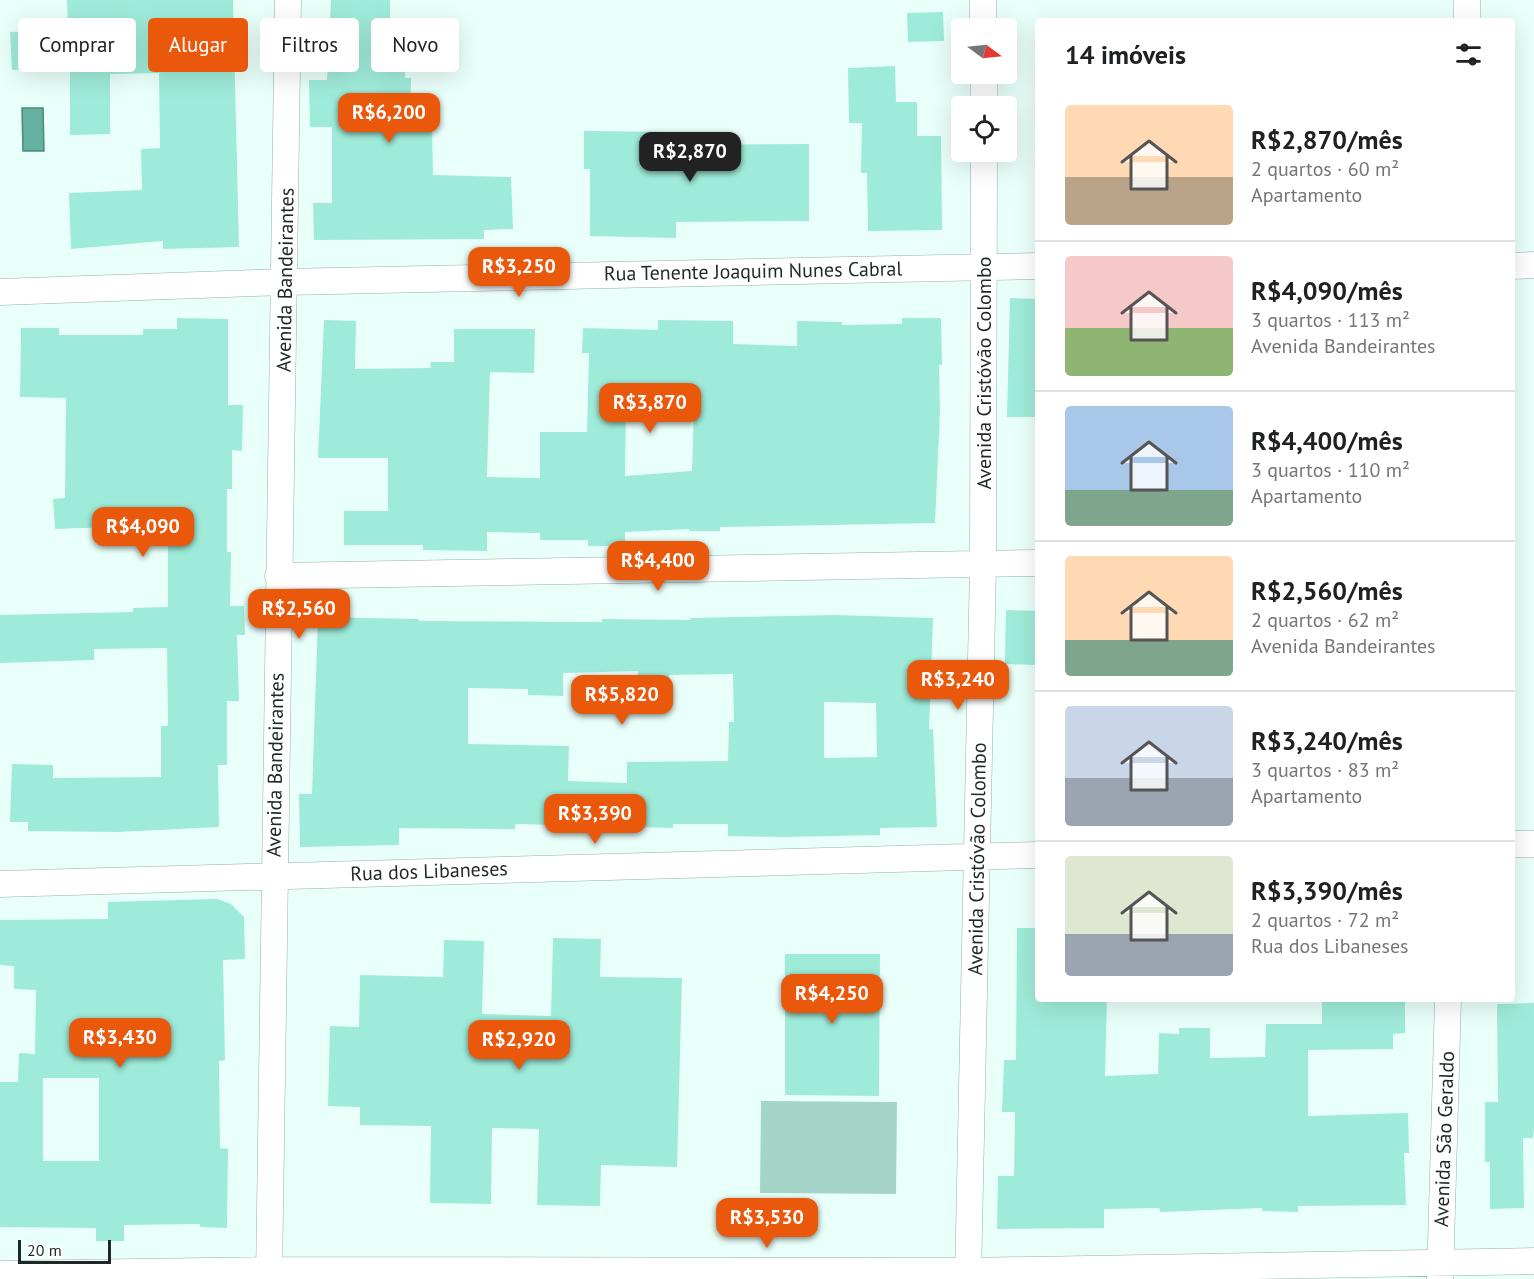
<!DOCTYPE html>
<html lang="pt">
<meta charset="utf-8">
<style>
body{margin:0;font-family:"PT Sans",sans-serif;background:#f2f2f2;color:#202124;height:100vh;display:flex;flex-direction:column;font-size:22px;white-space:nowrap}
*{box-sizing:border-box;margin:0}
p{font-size:20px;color:#757577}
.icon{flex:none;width:33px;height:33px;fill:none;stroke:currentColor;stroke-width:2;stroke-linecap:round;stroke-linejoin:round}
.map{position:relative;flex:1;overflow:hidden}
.sheet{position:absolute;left:1035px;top:18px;width:480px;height:984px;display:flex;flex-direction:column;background:#fff;border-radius:6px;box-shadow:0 6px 24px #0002}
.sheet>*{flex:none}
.top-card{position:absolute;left:18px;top:18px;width:570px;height:54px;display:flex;gap:12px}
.needle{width:39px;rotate:105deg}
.fabs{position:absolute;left:951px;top:18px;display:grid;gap:12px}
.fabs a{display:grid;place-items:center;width:66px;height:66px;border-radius:6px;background:#fff;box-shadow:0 6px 24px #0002;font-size:30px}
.scale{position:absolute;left:18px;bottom:15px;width:93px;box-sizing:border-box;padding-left:6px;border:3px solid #1f2826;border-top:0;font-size:16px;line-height:21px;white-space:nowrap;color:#1f2826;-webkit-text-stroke:4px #fff;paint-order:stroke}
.price{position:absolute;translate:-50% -51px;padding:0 14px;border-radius:12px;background:#ea580c;color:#fff;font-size:20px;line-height:39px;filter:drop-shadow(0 2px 3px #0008)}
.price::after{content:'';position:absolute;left:50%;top:36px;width:18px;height:14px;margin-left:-9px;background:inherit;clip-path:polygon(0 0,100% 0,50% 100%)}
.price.selected{background:#222;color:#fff}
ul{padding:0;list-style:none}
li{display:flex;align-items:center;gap:18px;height:150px;padding:0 30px}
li+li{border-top:2px solid #e0e0e0}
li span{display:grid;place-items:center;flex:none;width:168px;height:120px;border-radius:6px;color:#555}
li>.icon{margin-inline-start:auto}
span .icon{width:72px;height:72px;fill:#fffc;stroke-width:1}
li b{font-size:26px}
h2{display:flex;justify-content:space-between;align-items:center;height:72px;padding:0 30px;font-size:26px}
.chip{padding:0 21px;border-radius:6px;background:#fff;box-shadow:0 6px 24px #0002;font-size:21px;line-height:54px}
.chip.selected{background:#ea580c;color:#fff}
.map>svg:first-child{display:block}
.green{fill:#a5d5c9}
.water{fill:#65b1a0;stroke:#50887b;stroke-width:1.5}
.building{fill:#9febd9;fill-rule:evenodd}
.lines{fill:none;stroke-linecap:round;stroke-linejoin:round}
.street-casing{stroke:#96b0a9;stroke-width:27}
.street{stroke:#fff;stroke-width:26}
.labels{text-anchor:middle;stroke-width:4.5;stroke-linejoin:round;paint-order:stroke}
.street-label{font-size:20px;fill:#1f2826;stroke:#fff}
</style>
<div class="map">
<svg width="1534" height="1279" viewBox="0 0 1534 1279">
<rect width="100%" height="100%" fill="#e9fff9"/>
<path class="green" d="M761,1101L897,1102L896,1194L760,1193Z"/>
<path class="water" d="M22,108H43L44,151H23Z"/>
<path class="building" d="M67,0H233L239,247L163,249V241L71,249L69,193L142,190L141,149L160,148L159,73L110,74V134L70,135V68L12,70L10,32L68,30Z
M331,0H390V22L407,23L405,78H411L410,126H432L433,175L511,177L513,229L484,230V239L314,240L313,203H332V127H310L309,80H327Z
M943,12L944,41L908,42L907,13Z
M895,66L896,102H917V136H941L942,230L868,231L867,173H861L862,123H849L848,68Z
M584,131L676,132V145L809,144V221L676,222V238L590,236V169H584Z
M1010,298L1038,299V417H1007Z
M177,318L228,319V405H243L242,451L232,450V489H227V552H231L230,606H244L245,635H237L239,701H227V765H218L219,827L117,832L28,831V822H10L12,764L53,765V778L161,777V726H168L167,648L94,649V660L0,663V615L133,612V608L168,607V538H112V527L55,529L53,499L65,498L66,398L20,397L21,328H59V335H143V329H177Z
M902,318H941L942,365H939L940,412L935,523L720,527V531H689V529L625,532V546H588V540H540V533L487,532V551L423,550V545H344V511H388V458H318L324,320L356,321L355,369L431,368L430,362H454V329H535L534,373L490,372L487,477L540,478V432H587L589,353H582L583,328L658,330V320L733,321V344L797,346V321L842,322V325L902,324ZM626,403L694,404L692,471L625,476Z
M1006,610L1038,611V665L1005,664Z
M835,615L933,618L929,729H933L937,827L880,828V835L783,837L728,836V824H673V828L515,824V829L399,828V845L300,847L299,794H312L318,617L419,619V621L602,622V619L690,620V618ZM638,671L637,695H669V675L733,674L734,722H729L728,761L627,762V783L568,781L569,746L468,744V688L528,689V695L563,696V673ZM824,702L876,703L877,757L824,758Z
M217,899L231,904L244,917L245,959L223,960L225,1060L219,1061L220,1148L228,1149L227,1228L200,1227V1224L124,1225V1241H96V1228L0,1227V1082H18L19,1053L35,1054L36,990L14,989V966L0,965V920L108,919V902ZM43,1078H99V1161H43Z
M1017,928H1038V999H1107L1105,1076L1158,1074L1159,1033L1179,1034V1028H1210V1058L1265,1057L1266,1024H1322V1000L1405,999V1033L1393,1034V1049L1308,1050V1116L1408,1113L1409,1153H1404L1406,1205L1298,1206V1212L1262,1211V1208L1160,1212L1159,1208L1104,1209V1228L997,1229L998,1176H1014L1015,1112H1002L1004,1060H1016Z
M553,938L601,939L600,977L682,978L677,1167L601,1165L600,1206L537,1205L539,1129L492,1128L491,1204L430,1203L431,1126L360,1125V1107L328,1106L330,1026L359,1027L360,975L443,977L444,940L484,941L482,1014L551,1016Z
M785,954H880L879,1096L785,1095Z
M1534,1003V1128L1533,1138H1523L1524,1208L1490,1209V1162H1485V1102H1498L1497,1004Z"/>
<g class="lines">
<defs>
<path id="street" d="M983,0V28
M1467,21V0
M984,74V106
M1512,266L1534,265
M0,292L285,282L1038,266
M278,576L1038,563
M1512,844H1534
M0,884L1038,855
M0,1274L269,1270L968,1271L1534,1261
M269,1279L288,0
M968,1279L983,565L984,152
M1440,1279L1448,999"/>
</defs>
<use href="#street" class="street-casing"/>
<use href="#street" class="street"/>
</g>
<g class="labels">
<g class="street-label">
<text transform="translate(753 271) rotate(-1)" y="7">Rua Tenente Joaquim Nunes Cabral</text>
<text transform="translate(285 280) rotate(-89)" y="7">Avenida Bandeirantes</text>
<text transform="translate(984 373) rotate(-90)" y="7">Avenida Cristóvão Colombo</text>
<text transform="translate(275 765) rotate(-89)" y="7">Avenida Bandeirantes</text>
<text transform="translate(977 859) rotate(-89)" y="7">Avenida Cristóvão Colombo</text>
<text transform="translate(429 871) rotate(-2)" y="7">Rua dos Libaneses</text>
<text transform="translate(1444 1139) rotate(-88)" y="7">Avenida São Geraldo</text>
</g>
</g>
</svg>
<div class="fabs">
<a><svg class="needle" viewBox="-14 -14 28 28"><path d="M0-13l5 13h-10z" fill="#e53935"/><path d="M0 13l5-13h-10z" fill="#757577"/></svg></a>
<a><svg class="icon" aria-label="locate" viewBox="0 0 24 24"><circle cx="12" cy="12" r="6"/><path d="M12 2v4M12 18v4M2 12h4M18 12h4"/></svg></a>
</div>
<div class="scale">20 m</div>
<b class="price" style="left:389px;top:144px">R$6,200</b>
<b class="price selected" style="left:690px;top:183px">R$2,870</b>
<b class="price" style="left:519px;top:298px">R$3,250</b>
<b class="price" style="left:650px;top:434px">R$3,870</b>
<b class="price" style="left:143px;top:558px">R$4,090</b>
<b class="price" style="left:658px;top:592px">R$4,400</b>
<b class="price" style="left:299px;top:640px">R$2,560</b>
<b class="price" style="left:958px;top:711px">R$3,240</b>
<b class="price" style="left:622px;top:726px">R$5,820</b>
<b class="price" style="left:595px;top:845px">R$3,390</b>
<b class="price" style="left:832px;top:1025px">R$4,250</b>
<b class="price" style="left:120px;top:1069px">R$3,430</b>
<b class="price" style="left:519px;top:1071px">R$2,920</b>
<b class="price" style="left:767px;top:1249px">R$3,530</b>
<div class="top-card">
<a class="chip">Comprar</a>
<a class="chip selected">Alugar</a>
<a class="chip">Filtros</a>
<a class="chip">Novo</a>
</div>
<section class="sheet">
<h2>14 imóveis<svg class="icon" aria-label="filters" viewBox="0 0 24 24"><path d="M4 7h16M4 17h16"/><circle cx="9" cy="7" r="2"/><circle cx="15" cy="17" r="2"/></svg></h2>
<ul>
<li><span style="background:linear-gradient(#ffd9b3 60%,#b9a48a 0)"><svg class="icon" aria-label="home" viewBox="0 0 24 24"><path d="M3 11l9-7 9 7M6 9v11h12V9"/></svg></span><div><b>R$2,870/mês</b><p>2 quartos · 60 m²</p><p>Apartamento</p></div></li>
<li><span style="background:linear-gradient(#f6c9c9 60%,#8fb573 0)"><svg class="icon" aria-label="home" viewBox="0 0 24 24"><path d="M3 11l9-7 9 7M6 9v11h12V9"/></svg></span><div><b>R$4,090/mês</b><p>3 quartos · 113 m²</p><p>Avenida Bandeirantes</p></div></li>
<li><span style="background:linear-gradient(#a9c7e8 70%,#7fa58c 0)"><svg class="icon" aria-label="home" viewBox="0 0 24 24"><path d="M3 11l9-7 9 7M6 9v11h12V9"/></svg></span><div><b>R$4,400/mês</b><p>3 quartos · 110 m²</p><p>Apartamento</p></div></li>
<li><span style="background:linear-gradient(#ffd9b3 70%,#7fa58c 0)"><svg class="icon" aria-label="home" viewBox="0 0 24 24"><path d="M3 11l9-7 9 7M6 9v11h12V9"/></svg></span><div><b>R$2,560/mês</b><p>2 quartos · 62 m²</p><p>Avenida Bandeirantes</p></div></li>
<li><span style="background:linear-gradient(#c9d6e8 60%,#9aa5b1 0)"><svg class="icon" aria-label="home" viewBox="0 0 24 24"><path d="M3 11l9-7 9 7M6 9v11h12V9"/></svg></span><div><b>R$3,240/mês</b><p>3 quartos · 83 m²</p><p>Apartamento</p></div></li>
<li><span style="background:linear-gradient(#dfe7d0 65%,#9aa5b1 0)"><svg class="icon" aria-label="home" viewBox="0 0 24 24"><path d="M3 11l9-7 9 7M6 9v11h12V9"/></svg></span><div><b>R$3,390/mês</b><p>2 quartos · 72 m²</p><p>Rua dos Libaneses</p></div></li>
</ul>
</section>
</div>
